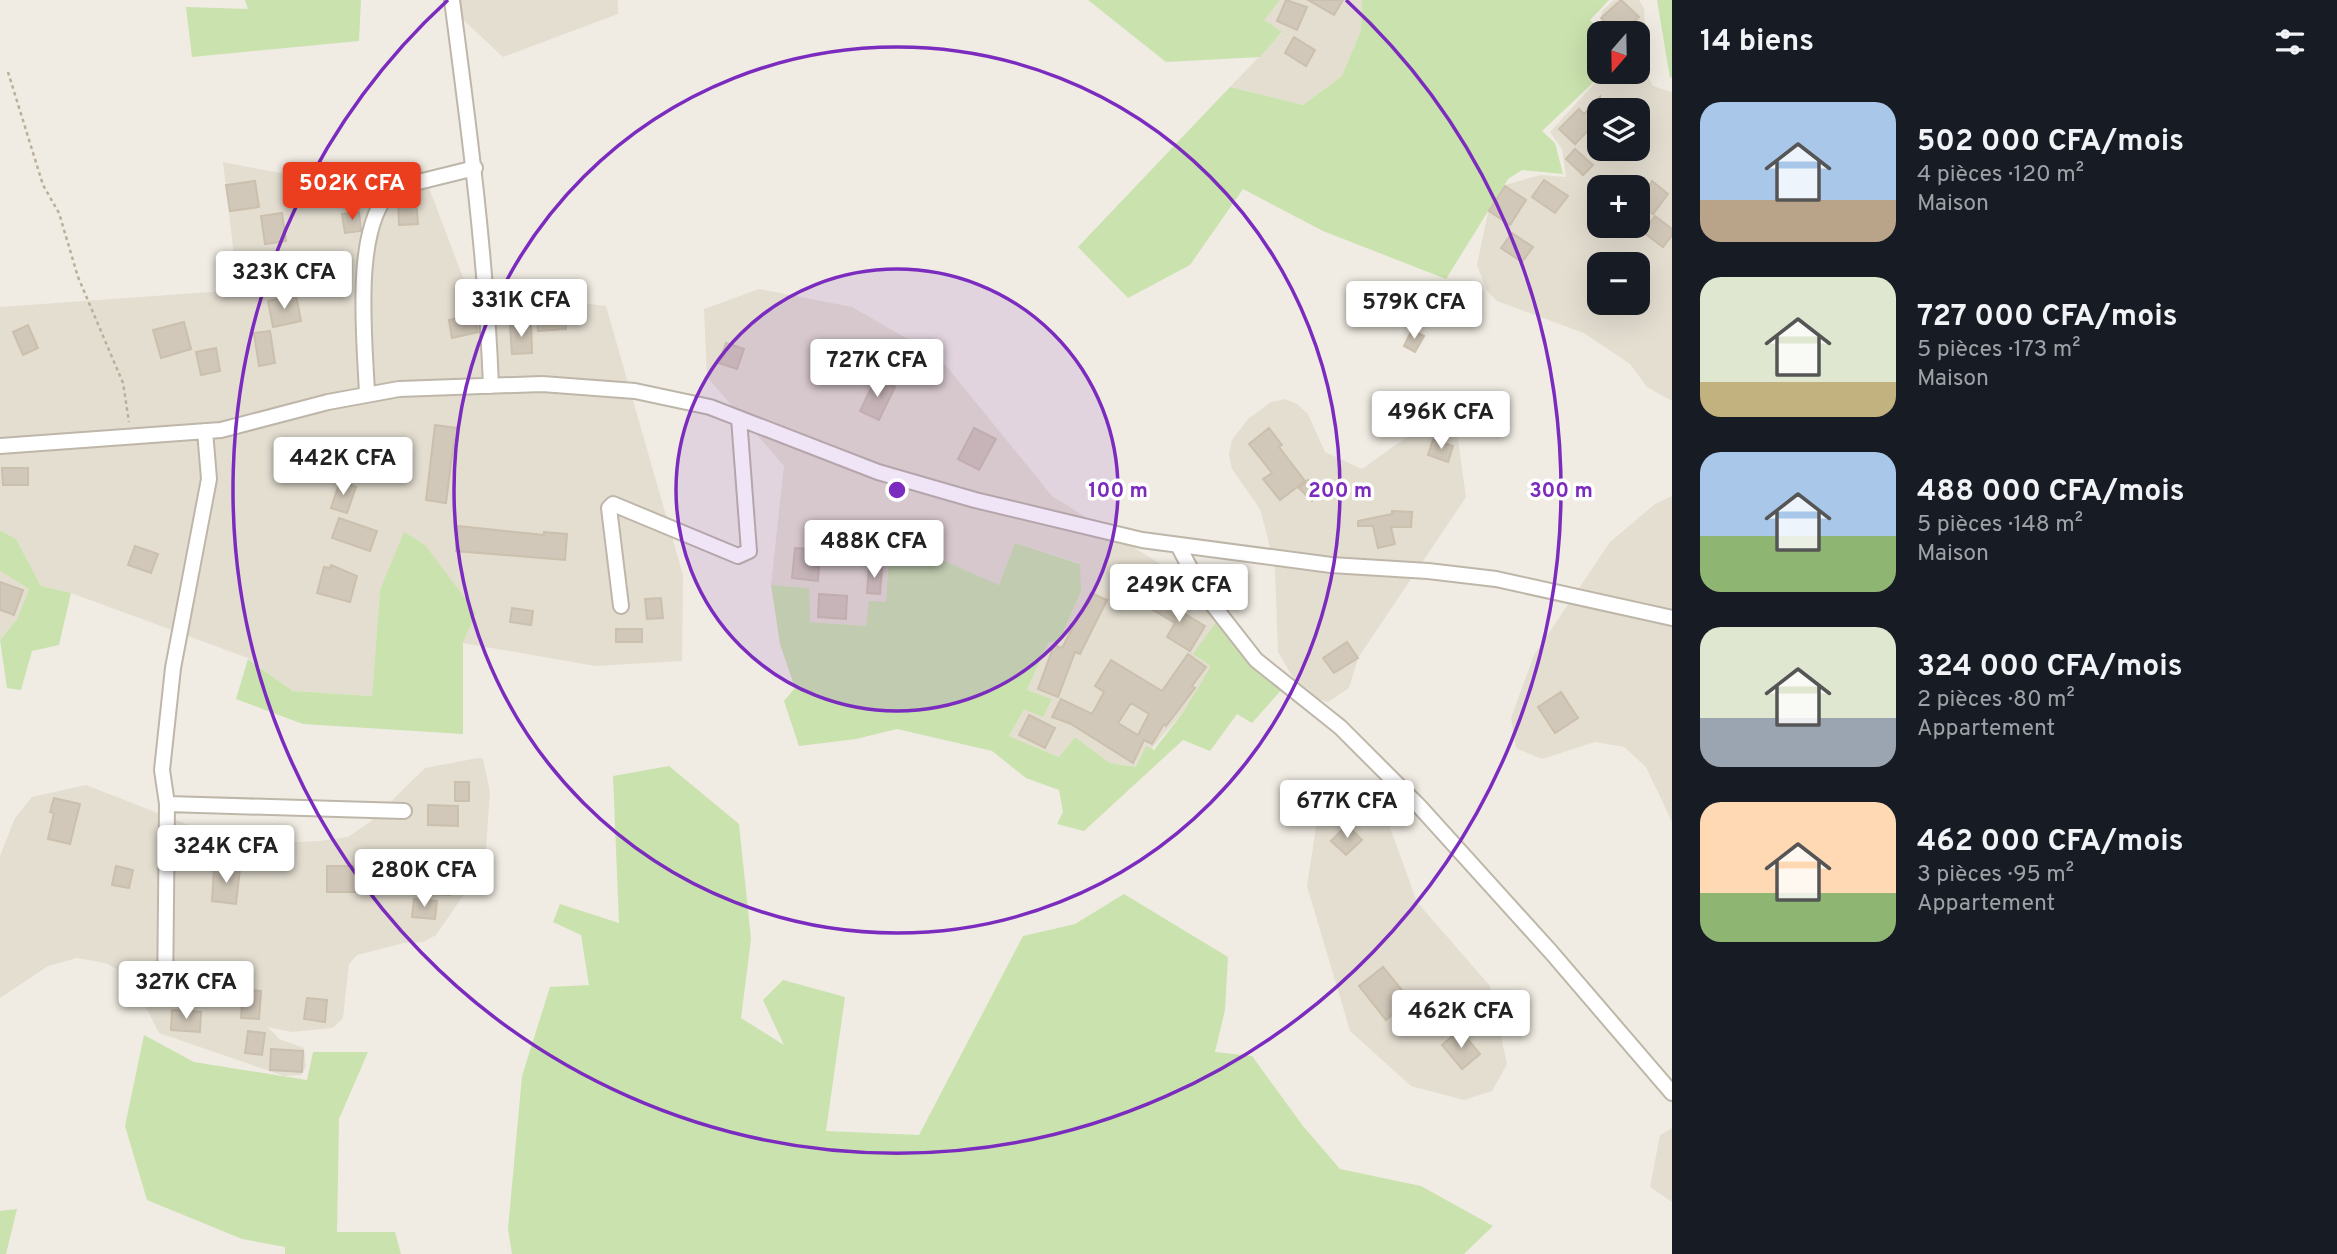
<!DOCTYPE html>
<html lang="fr">
<meta charset="utf-8">
<style>
body{margin:0;font-family:Overpass,sans-serif;background:#20242c;color:#f1f3f6;height:100vh;display:flex;flex-direction:column;font-size:26px;white-space:nowrap}
*{box-sizing:border-box;margin:0}
p{font-size:23px;color:#9ea1a6}
.icon{flex:none;width:38px;height:38px;fill:none;stroke:currentColor;stroke-width:2;stroke-linecap:round;stroke-linejoin:round}
.map{position:relative;flex:1;overflow:hidden}
.side{display:flex;flex-direction:column;background:#171b24;width:665px}
.side>*{flex:none}
.needle{width:46px;rotate:200deg}
.controls{position:absolute;left:1587px;top:21px;display:grid;gap:14px}
.controls a{display:grid;place-items:center;width:63px;height:63px;border-radius:14px;background:#171b24;box-shadow:0 7px 28px #0002;font-size:35px}
.price{position:absolute;translate:-50% -60px;padding:0 16px;border-radius:7px;background:#fff;color:#222;font-size:23px;line-height:46px;filter:drop-shadow(0 2px 4px #0008)}
.price::after{content:'';position:absolute;left:50%;top:42px;width:21px;height:16px;margin-left:-10px;background:inherit;clip-path:polygon(0 0,100% 0,50% 100%)}
.price.current{background:#eb3e1f;color:#fff}
ul{padding:0;list-style:none}
li{display:flex;align-items:center;gap:21px;height:175px;padding:0 28px}
li span{display:grid;place-items:center;flex:none;width:196px;height:140px;border-radius:21px;color:#555}
li>.icon{margin-inline-start:auto}
span .icon{width:84px;height:84px;fill:#fffc;stroke-width:1}
li b{font-size:30px}
h2{display:flex;justify-content:space-between;align-items:center;height:84px;padding:0 28px;font-size:30px}
main{display:flex;flex:1;min-height:0}
.map>svg:first-child{display:block}
.residential{fill:#e4ded1;fill-rule:evenodd}
.green{fill:#cae2ae}
.building{fill:#d1c8b9;stroke:#cbbfad;stroke-width:2;fill-rule:evenodd}
.lines{fill:none;stroke-linecap:round;stroke-linejoin:round}
.minor-casing{stroke:#beb7a9;stroke-width:18}
.path{stroke:#bbaf99;stroke-width:2.5;stroke-dasharray:3.5 3.5;stroke-linecap:butt}
.minor{stroke:#fff;stroke-width:14}
.ring{fill:none;stroke:#7b2cbf;stroke-width:3.5}
.centre{fill:#7b2cbf;stroke:#fff;stroke-width:3.5}
.ring-label{font-size:21px;text-anchor:middle;font-weight:bold;fill:#7b2cbf;stroke:#fff;stroke-width:7;stroke-linejoin:round;paint-order:stroke}
</style>
<main>
<div class="map">
<svg width="1672" height="1254" viewBox="0 0 1672 1254">
<rect width="100%" height="100%" fill="#f0ece3"/>
<path class="residential" d="M442,0H618V14L503,57Z
M1280,0H1362L1361,30L1342,76L1303,105L1230,87L1282,33L1263,20Z
M1614,0H1639L1644,8L1647,74L1653,86L1672,92V401L1647,387L1630,364L1584,333L1497,301L1487,291L1477,265L1488,212L1505,185L1540,175L1566,177L1562,149L1550,132L1605,72H1638V33H1607L1600,24L1602,11ZM1600,110H1638V149H1600ZM1600,187H1638V226H1600ZM1600,264H1638V303H1600Z
M223,162L316,180L420,164L467,288L606,306L683,575L682,661L595,666L463,643L476,613L380,590L372,696L293,691L248,658L71,593L41,586L16,539L0,530V307L238,290Z
M759,289L852,307L939,357L1052,496L1181,577L1216,622L1194,654L1212,666L1184,711L1136,767L1110,763L1075,737L1059,757L1009,736L1024,708L1052,699L1027,690L1049,642L1059,640L1081,593L1079,563L1015,543L999,585L876,531L888,567L886,603L866,626L809,622L808,588L771,585L784,466L707,377L704,309Z
M1285,399L1297,404L1308,414L1325,452L1362,469L1453,404L1466,497L1358,658L1349,688L1328,702L1303,695L1278,652L1275,570L1267,535L1260,509L1232,469L1229,454L1232,440L1248,419L1271,402Z
M1672,496V822L1646,767L1624,747L1595,742L1542,759L1516,748L1511,718L1534,655L1610,542L1655,504Z
M0,571L29,589L17,619L0,640Z
M478,758L483,759L490,792L486,850L461,899L436,935L423,942L404,943L357,955L349,964L343,1018L333,1028L292,1032L268,1027L279,1039L304,1048L306,1067L301,1075L284,1076L159,1033L130,976L105,963L77,958L48,966L0,998V856L15,818L32,797L86,785L240,845L320,841L348,837L370,822L425,768Z
M1332,780L1380,800L1417,902L1490,986L1507,1064L1492,1091L1464,1100L1411,1086L1350,1031L1307,886L1322,788Z
M1672,1128V1202L1650,1187L1660,1135Z"/>
<path class="green" d="M245,0H361L359,41L192,57L186,7L248,9Z
M1088,0H1280L1264,20L1282,32L1260,57L1166,62Z
M1362,0H1609L1590,20L1603,33H1600L1599,77L1542,131L1555,143L1563,174L1522,170L1508,179L1446,279L1323,231L1243,189L1190,265L1128,298L1078,247L1230,87L1303,105L1342,76L1361,30Z
M1657,0H1672V77L1670,78Z
M0,530L16,539L41,586L71,593L59,645L32,651L21,690L7,688L0,640L17,619L29,589L0,571Z
M876,531L999,585L1015,543L1080,564L1081,592L1059,641L1049,642L1027,690L1052,699L1043,717L1024,709L1009,736L1059,757L1075,737L1110,763L1136,767L1146,746L1154,750L1184,711L1211,666L1193,654L1216,622L1284,687L1252,723L1237,714L1210,751L1183,740L1084,831L1057,824L1063,812L1059,790L1026,778L992,751L897,729L856,739L799,746L784,701L795,688L780,644L771,585L809,588L810,622L866,626L869,601L886,602L888,567L861,552Z
M404,532L425,545L476,613L463,643V734L303,724L236,699L248,659L293,691L372,696L380,590Z
M669,766L739,824L751,939L741,1018L784,1045L763,1000L783,980L845,997L826,1131L919,1135L1023,936L1075,924L1124,894L1228,957L1225,1010L1215,1052L1252,1056L1303,1126L1340,1169L1421,1186L1493,1226L1464,1254H512L508,1229L522,1076L550,987L589,985L581,935L553,922L560,904L619,923L613,776Z
M144,1035L194,1062L307,1080L313,1052H368L339,1119L337,1232H395L401,1254H285V1247L242,1239L147,1200L125,1126Z
M17,1209L6,1254H0V1211Z"/>
<path class="building" d="M1286,0L1307,7L1297,30L1277,21Z
M1308,0H1343L1334,15Z
M1621,0L1639,17L1621,33H1616L1601,18Z
M1294,37L1315,50L1306,66L1285,53Z
M1600,97V118L1575,144L1559,129L1579,109L1584,114Z
M1575,149L1593,165L1583,175L1566,159Z
M1544,180L1568,196L1555,213L1532,197Z
M255,181L259,207L230,211L226,185Z
M1652,181L1668,194L1653,214L1638,203Z
M1505,186L1526,200L1510,225L1489,211Z
M416,196L418,224L399,225L398,198Z
M359,212L361,231L345,233L342,214Z
M282,213L286,241L265,244L261,216Z
M1655,216L1672,229V235L1663,247L1643,232Z
M1512,233L1533,247L1522,262L1501,248Z
M296,295L301,321L273,327L268,301Z
M564,309L566,329L538,331L536,311Z
M474,314L478,332L452,338L449,320Z
M184,322L191,349L161,358L153,330Z
M28,325L38,348L23,355L13,332Z
M531,325L532,353L512,354L510,326Z
M1412,330L1424,336L1415,352L1404,346Z
M270,331L275,363L259,366L254,333Z
M726,343L744,349L737,369L719,363Z
M855,346L872,355L874,352L885,358L871,382L843,366Z
M216,348L220,371L201,375L196,352Z
M876,378L895,387L879,420L860,411Z
M435,425L458,428L457,440H454L446,503L426,500Z
M974,428L996,439L979,470L958,459Z
M1269,428L1282,445L1279,447L1305,481L1280,500L1263,479L1272,473L1249,444Z
M1433,440L1453,446L1448,462L1428,455Z
M2,468H28V485H3Z
M1308,480L1321,493L1312,501L1299,488Z
M340,481L356,487L347,513L331,508Z
M1392,511L1412,512L1411,527H1391L1395,544L1378,548L1373,526H1358V521L1392,514Z
M339,518L377,531L370,551L332,538Z
M458,526L544,535V532L567,534L565,560L456,551Z
M135,546L158,554L151,573L128,565Z
M795,548L820,550L818,581L792,578Z
M331,565L357,576L350,602L317,593L324,567L330,568Z
M869,567L882,568L880,594L867,593Z
M0,582L23,590L14,615L0,610Z
M1091,593L1107,600L1080,654L1075,652L1058,697L1038,689L1054,645L1062,648Z
M819,594L847,596L846,619L818,617Z
M1155,596L1205,626L1190,651L1167,637L1175,623L1148,607Z
M661,598L663,618L647,619L645,599Z
M512,608L533,611L531,625L510,622Z
M616,629H642V642H616Z
M1347,642L1358,658L1334,673L1323,658Z
M1188,654L1206,667L1192,686L1195,688L1166,726L1164,724L1152,744L1144,740L1133,763L1071,724L1052,717L1061,699L1092,714L1104,692L1095,686L1111,660L1162,691ZM1131,703L1149,714L1138,735L1118,723Z
M1561,692L1578,718L1555,733L1538,707Z
M1029,715L1055,728L1045,748L1019,735Z
M455,782H469V801H455Z
M54,798L80,804L70,844L48,839L54,813L50,812Z
M428,805L458,806V826L428,825Z
M1347,825L1362,840L1346,855L1331,841Z
M116,866L133,870L129,888L112,885Z
M327,866H356V892H327Z
M430,866L452,867L450,895L429,894Z
M214,867L240,869L236,904L212,901Z
M414,899L437,901L435,919L412,917Z
M1383,967L1410,1000L1386,1020L1359,986Z
M243,990L261,991L259,1019L241,1018Z
M307,998L327,1000L325,1022L304,1019Z
M172,1010L201,1012L200,1032L171,1030Z
M1460,1030L1480,1054L1462,1069L1442,1045Z
M248,1031L265,1033L262,1055L245,1053Z
M271,1049L303,1051L302,1072L270,1070Z"/>
<g class="lines">
<defs>
<path id="minor" d="M452,0C469,129 486,256 491,386
M367,394C365,341 351,223 394,188L475,168
M0,446L221,430L328,402L399,389L542,384L635,391L710,407L878,472L975,500L1142,540L1331,565L1428,571L1496,579L1672,618
M1179,547L1202,591L1256,660L1340,727L1419,806L1551,952L1672,1093
M621,606L609,508L613,504L738,556L749,551L739,418
M167,804L404,811
M165,997L167,804L162,770L173,668L209,479L205,431"/>
</defs>
<use href="#minor" class="minor-casing"/>
<path class="path" d="M8,72L43,185L59,213L78,277L123,383L129,422"/>
<use href="#minor" class="minor"/>
</g>
<circle cx="897" cy="490" r="221" fill="#7b2cbf" fill-opacity=".12"/>
<g class="ring">
<circle cx="897" cy="490" r="221"/>
<circle cx="897" cy="490" r="443"/>
<path d="M1346 0A664 664 0 1 1 448 0"/>
</g>
<circle cx="897" cy="490" r="10" class="centre"/>
<g class="ring-label">
<text x="1118" y="497">100 m</text>
<text x="1340" y="497">200 m</text>
<text x="1561" y="497">300 m</text>
</g>
</svg>
<div class="controls">
<a><svg class="needle" viewBox="-14 -14 28 28"><path d="M0-13l5 13h-10z" fill="#e53935"/><path d="M0 13l5-13h-10z" fill="#9ea1a6"/></svg></a>
<a><svg class="icon" aria-label="layers" viewBox="0 0 24 24"><path d="M12 4l9 5-9 5-9-5zM3 14l9 5 9-5"/></svg></a>
<a>+</a>
<a>−</a>
</div>
<b class="price current" style="left:352px;top:222px">502K CFA</b>
<b class="price" style="left:284px;top:311px">323K CFA</b>
<b class="price" style="left:521px;top:339px">331K CFA</b>
<b class="price" style="left:1414px;top:341px">579K CFA</b>
<b class="price" style="left:877px;top:399px">727K CFA</b>
<b class="price" style="left:1441px;top:451px">496K CFA</b>
<b class="price" style="left:343px;top:497px">442K CFA</b>
<b class="price" style="left:874px;top:580px">488K CFA</b>
<b class="price" style="left:1179px;top:624px">249K CFA</b>
<b class="price" style="left:1347px;top:840px">677K CFA</b>
<b class="price" style="left:226px;top:885px">324K CFA</b>
<b class="price" style="left:424px;top:909px">280K CFA</b>
<b class="price" style="left:186px;top:1021px">327K CFA</b>
<b class="price" style="left:1461px;top:1050px">462K CFA</b>
</div>
<section class="side">
<h2>14 biens<svg class="icon" aria-label="filters" viewBox="0 0 24 24"><path d="M4 7h16M4 17h16"/><circle cx="9" cy="7" r="2"/><circle cx="15" cy="17" r="2"/></svg></h2>
<ul>
<li><span style="background:linear-gradient(#a9c7e8 70%,#b9a48a 0)"><svg class="icon" aria-label="home" viewBox="0 0 24 24"><path d="M3 11l9-7 9 7M6 9v11h12V9"/></svg></span><div><b>502 000 CFA/mois</b><p>4 pièces · 120 m²</p><p>Maison</p></div></li>
<li><span style="background:linear-gradient(#dfe7d0 75%,#c2b280 0)"><svg class="icon" aria-label="home" viewBox="0 0 24 24"><path d="M3 11l9-7 9 7M6 9v11h12V9"/></svg></span><div><b>727 000 CFA/mois</b><p>5 pièces · 173 m²</p><p>Maison</p></div></li>
<li><span style="background:linear-gradient(#a9c7e8 60%,#8fb573 0)"><svg class="icon" aria-label="home" viewBox="0 0 24 24"><path d="M3 11l9-7 9 7M6 9v11h12V9"/></svg></span><div><b>488 000 CFA/mois</b><p>5 pièces · 148 m²</p><p>Maison</p></div></li>
<li><span style="background:linear-gradient(#dfe7d0 65%,#9aa5b1 0)"><svg class="icon" aria-label="home" viewBox="0 0 24 24"><path d="M3 11l9-7 9 7M6 9v11h12V9"/></svg></span><div><b>324 000 CFA/mois</b><p>2 pièces · 80 m²</p><p>Appartement</p></div></li>
<li><span style="background:linear-gradient(#ffd9b3 65%,#8fb573 0)"><svg class="icon" aria-label="home" viewBox="0 0 24 24"><path d="M3 11l9-7 9 7M6 9v11h12V9"/></svg></span><div><b>462 000 CFA/mois</b><p>3 pièces · 95 m²</p><p>Appartement</p></div></li>
</ul>
</section>
</main>
